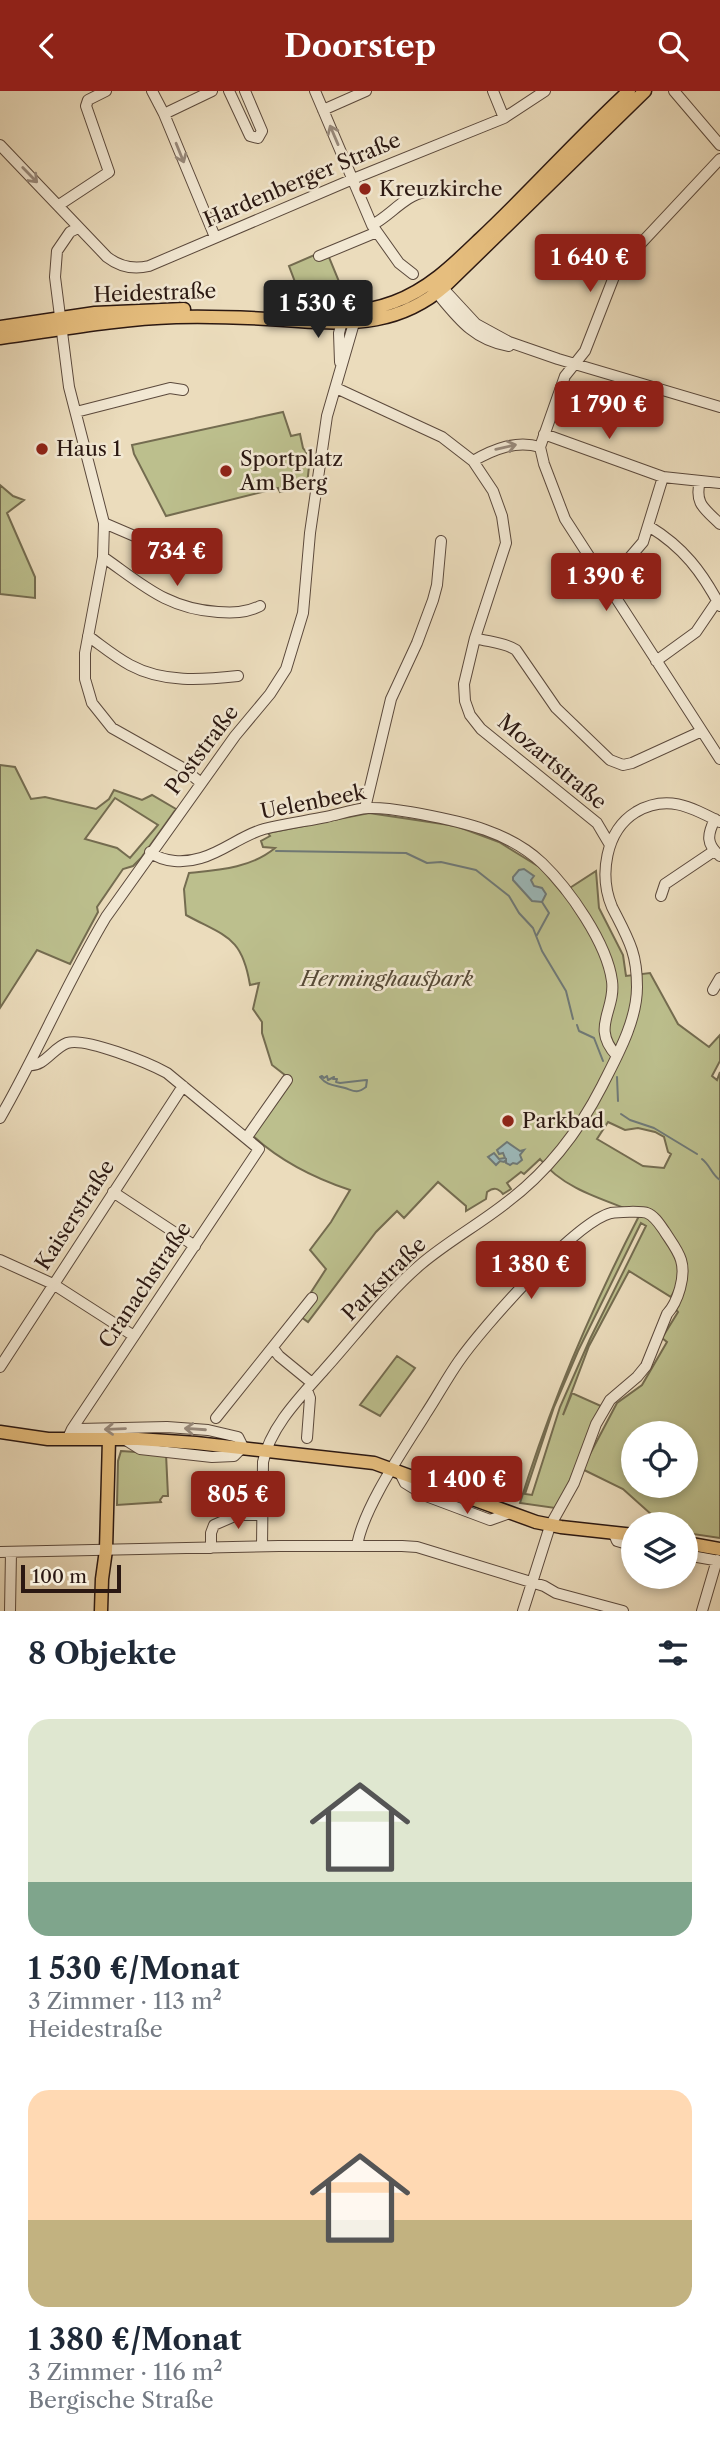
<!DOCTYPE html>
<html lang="de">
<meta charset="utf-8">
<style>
body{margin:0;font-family:"Libre Caslon Text",serif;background:#f6f6f7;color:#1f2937;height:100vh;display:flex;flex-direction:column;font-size:26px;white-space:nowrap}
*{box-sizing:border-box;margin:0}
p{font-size:23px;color:#747a83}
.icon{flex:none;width:38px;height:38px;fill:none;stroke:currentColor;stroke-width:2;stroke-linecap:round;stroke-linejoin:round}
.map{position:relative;height:1520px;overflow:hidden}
.side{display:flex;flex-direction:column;background:#fff;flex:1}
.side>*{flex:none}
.fabs{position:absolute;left:621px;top:1330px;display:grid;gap:14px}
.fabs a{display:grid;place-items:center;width:77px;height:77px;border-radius:50%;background:#fff;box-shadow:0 4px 10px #0003;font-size:35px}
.scale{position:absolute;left:21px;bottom:18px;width:100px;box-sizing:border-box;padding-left:7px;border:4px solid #2b1812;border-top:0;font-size:19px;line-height:24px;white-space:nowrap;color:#2b1812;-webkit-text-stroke:5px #f2e8d3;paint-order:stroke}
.price{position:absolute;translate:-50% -60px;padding:0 16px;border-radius:7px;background:#8f2418;color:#fff;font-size:23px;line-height:46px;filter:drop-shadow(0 2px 4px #0008)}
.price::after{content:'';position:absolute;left:50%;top:42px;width:21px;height:16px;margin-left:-10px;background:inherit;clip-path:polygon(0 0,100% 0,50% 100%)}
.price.active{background:#222;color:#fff}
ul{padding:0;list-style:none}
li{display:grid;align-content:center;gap:14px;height:371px;padding:0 28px}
li span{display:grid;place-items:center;height:217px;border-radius:21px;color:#555}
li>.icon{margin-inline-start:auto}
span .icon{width:126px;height:126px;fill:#fffc;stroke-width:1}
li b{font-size:30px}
h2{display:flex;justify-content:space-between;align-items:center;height:84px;padding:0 28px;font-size:30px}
header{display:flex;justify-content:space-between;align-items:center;height:91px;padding:0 28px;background:#8f2418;color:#fff;font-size:32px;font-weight:800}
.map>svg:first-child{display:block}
.green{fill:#bcbf8d;stroke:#746c50;stroke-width:2;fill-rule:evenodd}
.water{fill:#9cb9ba;stroke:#6f7977;stroke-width:2}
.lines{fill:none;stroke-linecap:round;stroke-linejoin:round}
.stream{stroke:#6f7977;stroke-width:2}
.minor-casing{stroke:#5b493c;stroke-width:12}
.major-casing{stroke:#2b1812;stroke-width:15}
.minor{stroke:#f2e8d3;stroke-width:10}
.major{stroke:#e6be7e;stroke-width:12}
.oneway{stroke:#988a7c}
.poi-dot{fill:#8f2418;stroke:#f2e8d3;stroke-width:2.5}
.labels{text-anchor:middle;stroke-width:5;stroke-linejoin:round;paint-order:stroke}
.street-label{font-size:21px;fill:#2b1812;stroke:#f2e8d3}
.poi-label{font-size:21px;fill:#2b1812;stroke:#f2e8d3;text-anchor:start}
.park-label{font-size:21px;font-style:italic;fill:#564a37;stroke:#f2e8d3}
</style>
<header><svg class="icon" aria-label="back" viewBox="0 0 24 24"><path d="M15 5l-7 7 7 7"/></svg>Doorstep<svg class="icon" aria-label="search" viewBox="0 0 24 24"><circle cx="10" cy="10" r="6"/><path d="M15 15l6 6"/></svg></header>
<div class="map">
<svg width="720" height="1520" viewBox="0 0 720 1520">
<rect width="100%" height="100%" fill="#ebdcbc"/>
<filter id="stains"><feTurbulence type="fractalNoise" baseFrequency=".00286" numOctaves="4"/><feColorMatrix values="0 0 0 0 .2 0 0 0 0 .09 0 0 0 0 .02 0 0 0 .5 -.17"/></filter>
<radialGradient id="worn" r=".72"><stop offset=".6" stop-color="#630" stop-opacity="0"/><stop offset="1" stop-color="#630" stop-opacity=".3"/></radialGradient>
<path class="green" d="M326,159L345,205L312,207L303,212L289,175Z
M283,321L291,345L300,343L303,357L310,366L307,394L280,401L278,397L166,425L134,363L132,354Z
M0,394L13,405L24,409L7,422L35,486V507L0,503Z
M0,674L15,676L31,708L45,706L96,718L109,708L114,699L142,709L152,704L176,718L141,767L133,775L123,778L97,816L98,821L70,873L37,859L0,917ZM115,707L158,734L130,767L117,757L85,748Z
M369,722L456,735L499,751L541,777L562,802L596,780L599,817L623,864L626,885L650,882L678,933L709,956L720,944V970L712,985L717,989L720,981V1447L686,1442V1433H662L623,1398L582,1378L617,1312L642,1294L667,1251L662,1247L678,1221L673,1215L681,1187L671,1206L629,1180L589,1255L563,1324L572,1302L601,1315L563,1406L555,1417L520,1412C551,1311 592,1216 640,1123C606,1109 564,1099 540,1068L524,1083L521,1081L507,1092L511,1098L503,1103C498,1097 494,1096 487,1101L486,1108L466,1120V1115L438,1091L404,1127L397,1120L376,1141L308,1231L297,1223L326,1178L310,1159L331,1131L350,1099C314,1087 280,1070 252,1044L290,988L272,974L262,942V931L253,918L259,892L250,894C242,845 226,846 186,824L184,798L189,782C219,779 251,777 275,757L263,756L261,750L270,745L268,742ZM608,1031L625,1039L638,1037L655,1041L664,1046L668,1061L671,1063L664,1077L643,1075L597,1048ZM641,1132L646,1135L590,1248L560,1316L532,1404L525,1403L554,1316L578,1260ZM634,1342H686V1395H634Z
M397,1265L415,1277L380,1325L360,1314Z
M121,1360L166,1363L168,1405H163L160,1409L161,1411L117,1414L118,1370Z"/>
<path class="water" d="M524,778L534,785L531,789L534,795L542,797L546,803L542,811L532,810L513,789V786L519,779Z
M507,1051L520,1060L524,1059L520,1064L522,1069L517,1073L513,1072L510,1074L506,1072V1069L504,1071L500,1070L496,1074L488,1066L494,1062L499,1068L505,1067L503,1062L499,1063L497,1059Z"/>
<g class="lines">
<path class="stream" d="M276,760L406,762L427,772L441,771L476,779L509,805L519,822L533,837L542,860L566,900L573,928
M537,844L549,822L542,811
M577,934L579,940L594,947L603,970
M617,986L618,1010
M366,989L340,992L336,991L337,988H333L334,986L328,989L327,985L324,987L322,985L320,986C327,995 335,994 345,997C354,1000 357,1003 366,996L367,989
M621,1023L630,1029L654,1037L697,1063
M702,1068C710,1074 712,1084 720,1089"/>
<defs>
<path id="minor" d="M152,0L164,23L215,146
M229,0L250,45L258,47L262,40L245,0
M315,0L372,134L399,172L413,183
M493,0L504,27
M674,0L720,54
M323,19L366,0
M164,23L212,0
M0,54L107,166C120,176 133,179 149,175L353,88L504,27L545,0
M720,68L617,178L585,260L565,285L540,356L544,373L565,428L720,668
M59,114L109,81L86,15L88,9L106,0
M372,134C390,125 405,104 425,101
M78,137L70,141L57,160L55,186L69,296L104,432L103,466L85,562V588L92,612L112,637L183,677L201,692
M319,165L377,141
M438,192L476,233L509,251L558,268L720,316
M432,196C455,223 471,249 509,255
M340,271L339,242L343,227
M336,297L442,346L473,370L493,400L502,425L506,452L475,547L464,593L465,610L470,624L481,638L597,732L610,754
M76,321L170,297L183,299
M544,343L663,386L720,392
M473,370C494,358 516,349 540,356
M700,390C694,413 705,418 720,433
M104,432L146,450L190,464L201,470
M650,436C683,456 702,481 720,515
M103,466C142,493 167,518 218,521C232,522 246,522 260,515
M602,487L625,472L643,451L663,386
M88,545C102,555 115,566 130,574C163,592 202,589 238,585
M475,547C488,551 504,551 516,559L556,617L610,669L623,674L632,672L702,640
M656,570L696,541L717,510
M365,717L391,608L417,552L433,509L437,494L441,450
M715,728C707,744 706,753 720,765
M150,761C164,772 185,772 201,767C223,761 242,744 264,738C284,733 306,730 326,726C340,723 354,718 368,717C386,716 403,720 421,723C464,731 509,741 542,772C569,798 607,852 612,890C616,920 590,936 617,965
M661,805L665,793L714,760
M713,899L720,887
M29,974C44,976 53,957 67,952C85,946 149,972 167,982L259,1058L72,1338L67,1349
M0,1027C38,961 67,891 106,826L235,645L270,603L286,578L303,522L310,442L327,325L354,232
M247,1046L287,989
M113,1101L195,1155
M0,1169L53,1193L134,1245
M273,1257L279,1265L312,1292
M0,1276L183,995
M307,1299L310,1307L307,1347
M216,1327L312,1207
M71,1340L79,1338L167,1336L208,1339L238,1346L243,1356L234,1365L212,1366L140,1358L124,1348
M400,1382L405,1392L426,1405L490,1429L510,1422
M613,1441L617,1450L634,1455
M262,1455L263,1371C270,1336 301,1305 324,1279C354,1246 386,1203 420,1174C447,1151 478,1134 506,1112C546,1082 579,1040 602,995C617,965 637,930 637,896C637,884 636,871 632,859C627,844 619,830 612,816C599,785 605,740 636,721C667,703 691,716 720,731
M357,1455C363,1417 404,1358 425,1324C437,1306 447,1287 459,1270C482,1237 575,1131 611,1122C616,1121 643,1120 647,1122C655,1125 660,1134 665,1141C670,1149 678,1159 681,1169C686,1185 678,1211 667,1223L646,1275L637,1286L610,1309L596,1333L574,1392L550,1435L523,1520
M211,1457V1442L214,1434L237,1424H263
M0,1461L279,1455H402L417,1456L544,1495L556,1502L623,1520
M686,1464L720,1470
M10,1520L11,1461
M702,1520L717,1469"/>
<path id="major" d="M293,222C328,223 362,223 394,211C429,198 454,173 480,148C531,100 578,47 629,0
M0,236L95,222L184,218
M0,247C58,239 117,228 176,226C216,225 259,227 299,230C354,234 401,233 445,195L645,0
M0,1341L48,1348H138L196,1352L374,1372L536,1431L561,1436L634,1444
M686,1452L720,1458
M101,1520L102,1488L106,1459L109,1348"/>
</defs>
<use href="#minor" class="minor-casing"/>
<use href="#major" class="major-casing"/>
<use href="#minor" class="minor"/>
<use href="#major" class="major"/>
</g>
<defs><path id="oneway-shaft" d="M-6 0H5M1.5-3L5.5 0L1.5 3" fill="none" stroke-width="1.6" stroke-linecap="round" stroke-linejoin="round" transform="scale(1.75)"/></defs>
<g class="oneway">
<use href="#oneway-shaft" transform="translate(334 44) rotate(-113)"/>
<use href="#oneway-shaft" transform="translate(180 62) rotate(68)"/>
<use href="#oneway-shaft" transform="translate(30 84) rotate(46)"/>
<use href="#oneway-shaft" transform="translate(506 356) rotate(-13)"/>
<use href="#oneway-shaft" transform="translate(115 1338) rotate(178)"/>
<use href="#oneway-shaft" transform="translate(195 1338) rotate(-176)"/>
</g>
<g class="poi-dot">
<circle cx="365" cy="98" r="7"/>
<circle cx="42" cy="358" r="7"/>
<circle cx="226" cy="380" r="7"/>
<circle cx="508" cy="1030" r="7"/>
</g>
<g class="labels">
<g class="street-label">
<text transform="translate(302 89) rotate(-23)" y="7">Hardenberger Straße</text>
<text transform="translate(155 202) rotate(-2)" y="7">Heidestraße</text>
<text transform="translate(202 659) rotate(-53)" y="7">Poststraße</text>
<text transform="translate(552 671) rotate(40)" y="7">Mozartstraße</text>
<text transform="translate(313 711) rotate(-11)" y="7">Uelenbeek</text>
<text transform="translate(75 1124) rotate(-57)" y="7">Kaiserstraße</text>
<text transform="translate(384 1188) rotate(-45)" y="7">Parkstraße</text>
<text transform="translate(145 1194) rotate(-56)" y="7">Cranachstraße</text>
</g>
<g class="poi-label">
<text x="379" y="105">Kreuzkirche</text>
<text x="56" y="365">Haus 1</text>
<text x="240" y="375">Sportplatz<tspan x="240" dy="24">Am Berg</tspan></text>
<text x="522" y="1037">Parkbad</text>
</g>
<g class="park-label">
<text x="387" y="895">Herminghauspark</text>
</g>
</g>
<rect width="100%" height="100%" filter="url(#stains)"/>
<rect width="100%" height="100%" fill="url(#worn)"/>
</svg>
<div class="fabs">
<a><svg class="icon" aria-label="locate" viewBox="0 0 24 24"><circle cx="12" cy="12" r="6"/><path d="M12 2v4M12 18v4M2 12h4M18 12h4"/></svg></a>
<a><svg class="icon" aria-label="layers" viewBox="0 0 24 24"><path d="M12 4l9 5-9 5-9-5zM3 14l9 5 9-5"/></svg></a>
</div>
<div class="scale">100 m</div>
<b class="price" style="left:590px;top:203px">1 640 €</b>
<b class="price active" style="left:318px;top:249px">1 530 €</b>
<b class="price" style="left:609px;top:350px">1 790 €</b>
<b class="price" style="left:177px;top:497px">734 €</b>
<b class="price" style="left:606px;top:522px">1 390 €</b>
<b class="price" style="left:531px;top:1210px">1 380 €</b>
<b class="price" style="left:467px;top:1425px">1 400 €</b>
<b class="price" style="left:238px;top:1440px">805 €</b>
</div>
<section class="side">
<h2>8 Objekte<svg class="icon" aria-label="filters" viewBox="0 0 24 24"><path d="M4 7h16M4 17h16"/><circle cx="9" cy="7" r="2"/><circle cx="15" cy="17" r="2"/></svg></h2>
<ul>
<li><span style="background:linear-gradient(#dfe7d0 75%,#7fa58c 0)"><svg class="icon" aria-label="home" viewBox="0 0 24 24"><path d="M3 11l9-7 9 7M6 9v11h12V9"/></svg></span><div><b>1 530 €/Monat</b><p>3 Zimmer · 113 m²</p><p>Heidestraße</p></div></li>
<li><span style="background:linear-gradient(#ffd9b3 60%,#c2b280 0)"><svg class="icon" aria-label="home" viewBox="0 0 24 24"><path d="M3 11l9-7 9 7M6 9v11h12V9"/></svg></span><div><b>1 380 €/Monat</b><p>3 Zimmer · 116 m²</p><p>Bergische Straße</p></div></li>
</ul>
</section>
